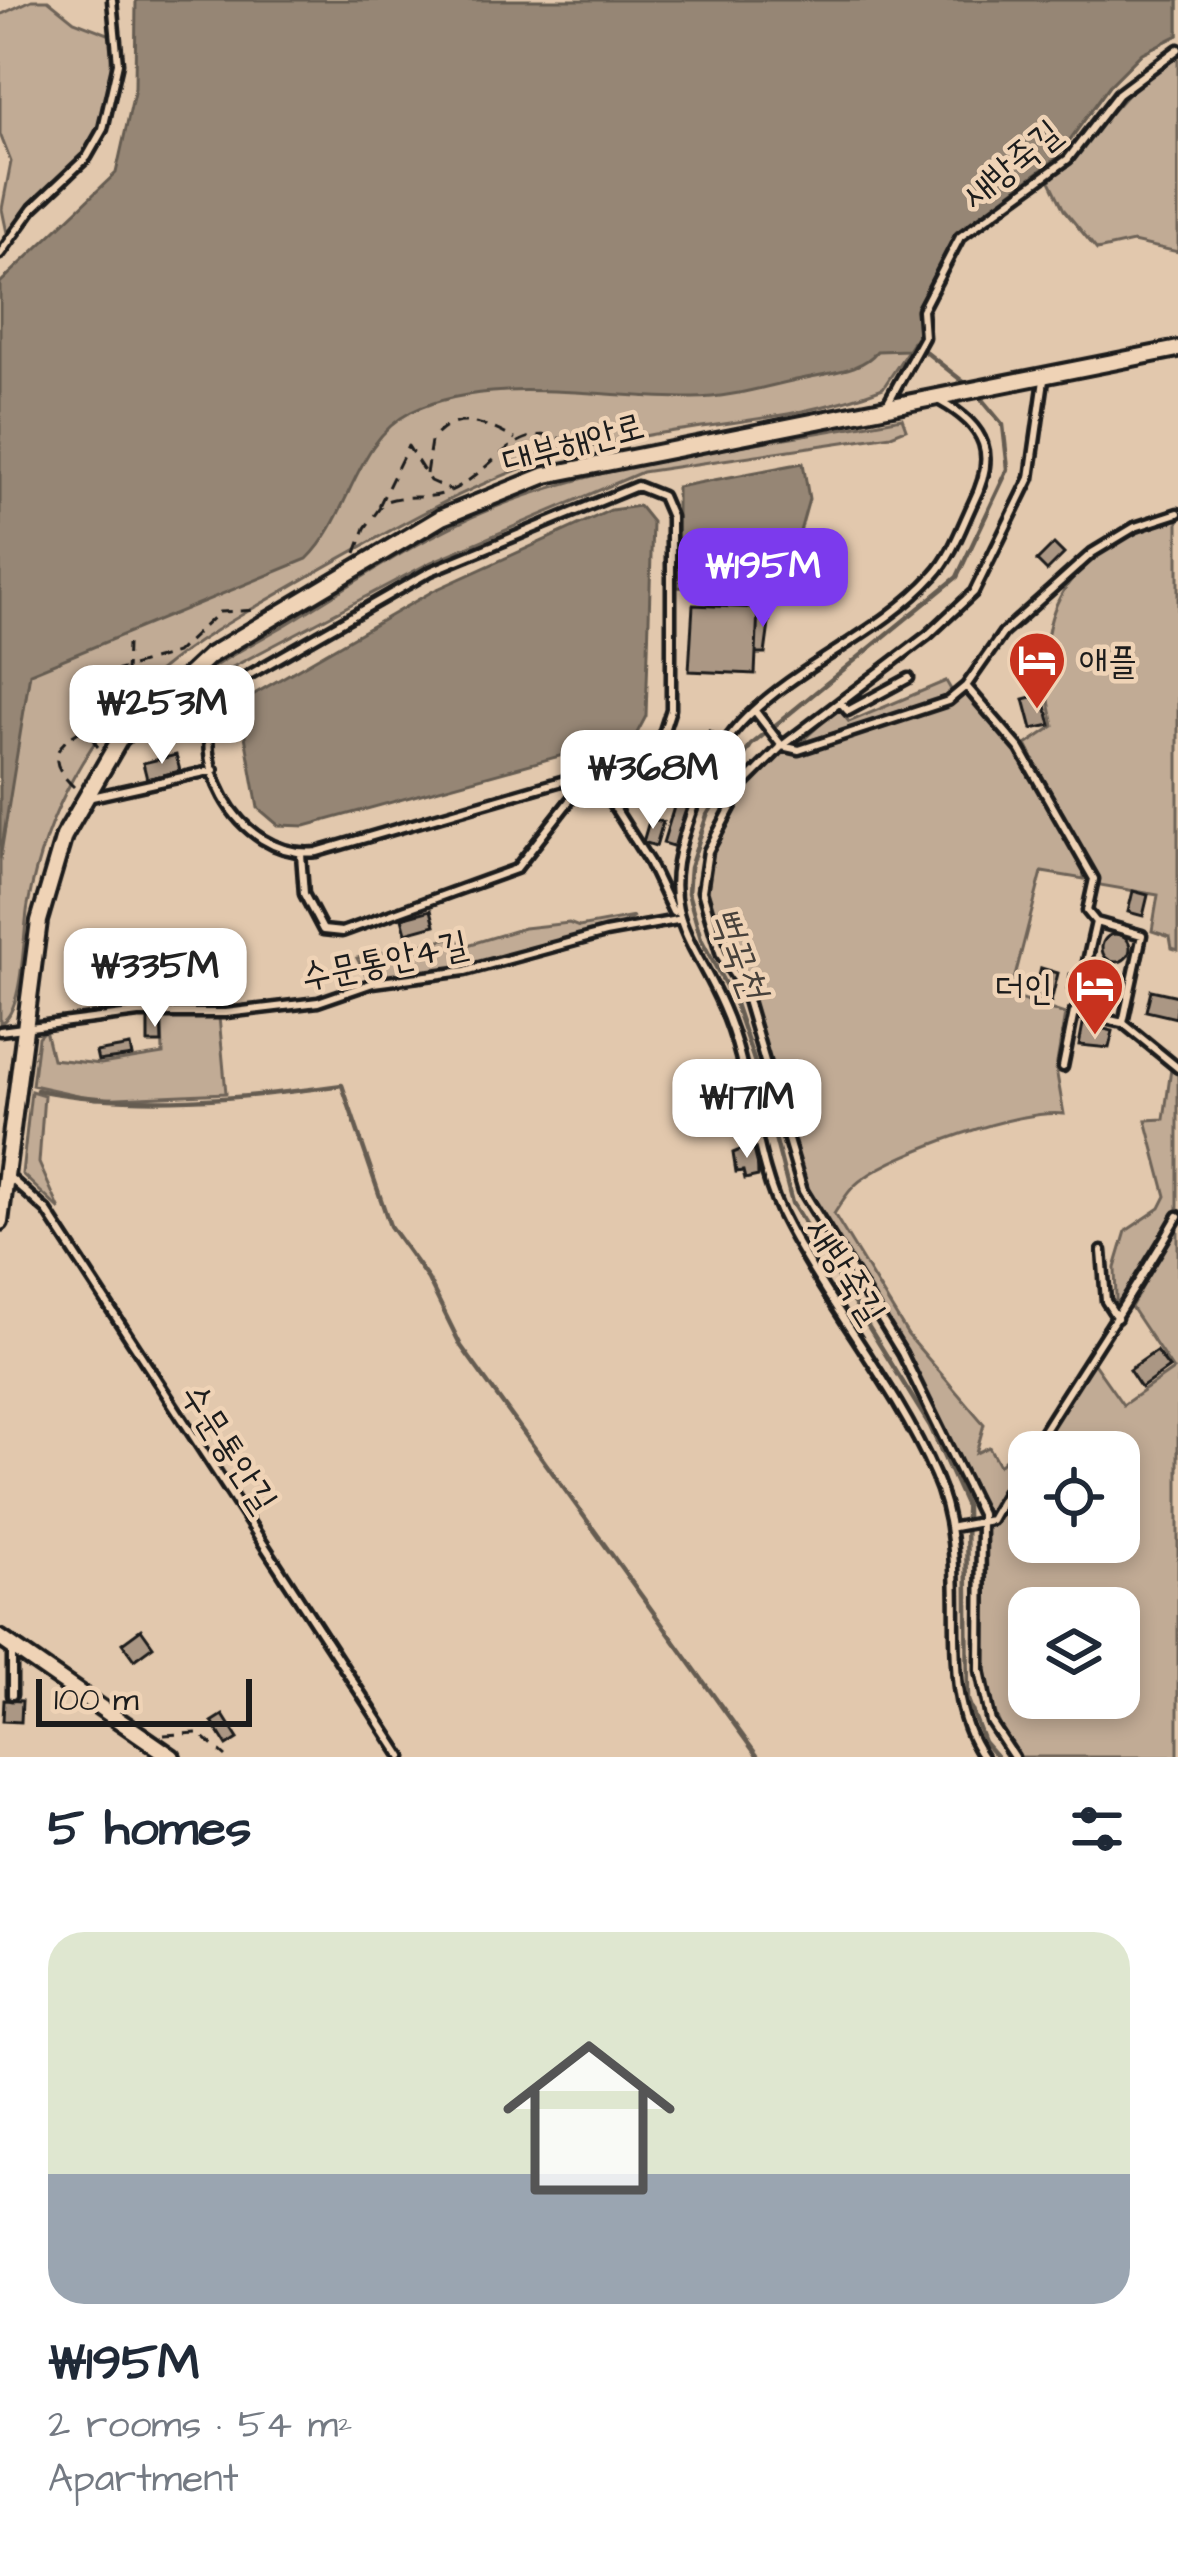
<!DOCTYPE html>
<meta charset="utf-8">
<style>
body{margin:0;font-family:"Architects Daughter","Poor Story",sans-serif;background:#f2f2f3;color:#1f2937;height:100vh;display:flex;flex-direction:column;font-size:45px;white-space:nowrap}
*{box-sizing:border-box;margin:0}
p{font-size:39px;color:#747a83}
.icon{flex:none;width:66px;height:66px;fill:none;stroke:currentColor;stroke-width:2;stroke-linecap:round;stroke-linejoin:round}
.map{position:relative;height:1757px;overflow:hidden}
.side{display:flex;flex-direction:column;background:#fff;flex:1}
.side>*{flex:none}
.buttons{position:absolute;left:1008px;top:1431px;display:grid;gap:24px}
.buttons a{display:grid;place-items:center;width:132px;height:132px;border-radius:24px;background:#fff;box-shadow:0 6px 18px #0003;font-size:60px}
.scale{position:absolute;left:36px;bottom:30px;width:216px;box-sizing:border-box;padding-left:12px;border:6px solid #1c1c1c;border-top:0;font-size:33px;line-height:42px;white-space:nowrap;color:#1c1c1c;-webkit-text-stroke:9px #efd3b6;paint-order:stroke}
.price{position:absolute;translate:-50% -102px;padding:0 27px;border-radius:24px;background:#fff;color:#222;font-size:39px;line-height:78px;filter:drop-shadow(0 3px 6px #0008)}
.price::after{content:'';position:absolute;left:50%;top:72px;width:36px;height:27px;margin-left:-18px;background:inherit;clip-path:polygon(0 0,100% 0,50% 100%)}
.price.on{background:#7c3aed;color:#fff}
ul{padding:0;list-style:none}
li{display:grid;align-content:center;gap:24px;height:636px;padding:0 48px}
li+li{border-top:3px solid #e0e1e3}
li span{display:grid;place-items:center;height:372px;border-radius:36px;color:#555}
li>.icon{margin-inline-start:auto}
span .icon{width:216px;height:216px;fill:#fffc;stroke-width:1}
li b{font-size:51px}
h2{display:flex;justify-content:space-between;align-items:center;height:144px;padding:0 48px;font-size:51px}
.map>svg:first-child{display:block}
.green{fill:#c1ab95;stroke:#6e6458;stroke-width:3;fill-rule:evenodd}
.water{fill:#968675;stroke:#655c51;stroke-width:3}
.pier{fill:#e2c8ad}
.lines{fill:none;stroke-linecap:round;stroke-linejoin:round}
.stream{stroke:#655c51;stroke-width:4.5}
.building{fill:#ab9784;stroke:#1c1c1c;stroke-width:3}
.service-casing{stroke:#1c1c1c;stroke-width:15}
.tertiary-casing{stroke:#1c1c1c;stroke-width:22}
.path{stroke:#1c1c1c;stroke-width:3;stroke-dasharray:12 9;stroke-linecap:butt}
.service{stroke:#efd3b6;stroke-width:6}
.tertiary{stroke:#efd3b6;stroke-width:14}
.labels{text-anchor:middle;stroke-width:9;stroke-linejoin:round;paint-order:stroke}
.street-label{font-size:36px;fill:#1c1c1c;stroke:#efd3b6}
.poi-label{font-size:36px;fill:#1c1c1c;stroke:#efd3b6;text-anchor:start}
.water-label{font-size:39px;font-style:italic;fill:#47413b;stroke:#efd3b6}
</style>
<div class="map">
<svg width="1178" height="1757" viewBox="0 0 1178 1757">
<rect width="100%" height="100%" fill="#e2c8ad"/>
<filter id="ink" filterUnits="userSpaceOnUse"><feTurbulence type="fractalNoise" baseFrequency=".00833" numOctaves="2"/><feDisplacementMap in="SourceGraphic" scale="24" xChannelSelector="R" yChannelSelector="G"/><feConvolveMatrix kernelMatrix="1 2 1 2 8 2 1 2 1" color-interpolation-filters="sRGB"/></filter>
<g filter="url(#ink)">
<path class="green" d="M32,0H48L74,21L111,35V90L95,137L82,158L38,196L7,233L2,209L11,162L0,134V15Z
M744,0H1178V35L1142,53L1109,86L1056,159L958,232L916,308L918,335L883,388C791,424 685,423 590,447C488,472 401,524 311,575C260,605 203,634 158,672C89,731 44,818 28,905C23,931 24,1015 0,1023V593Z
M1178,56V252L1133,242L1097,250L1064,210L1050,181L1136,85Z
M902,418L906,429L891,435L642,472L431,562L210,679L187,699L175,721H157C181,678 244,649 287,624C353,584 420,537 493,508C622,457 767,444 902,418Z
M1178,518V950L1172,948L1170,937L1152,931L1158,895L1100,885L1026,745L1054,726C1027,607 1065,554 1178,518Z
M946,681L953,693L938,702L800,743L838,708L849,722Z
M968,693L1018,753L1083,863L1084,879L1042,872L1010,996L1065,1014L1056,1069L1064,1114C1021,1108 900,1152 864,1178C850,1187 843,1200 834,1214L908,1335L984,1424L976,1453L989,1447L999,1465L1033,1432L988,1514L903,1348L805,1190L747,987L723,952L707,911L704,891L710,851L725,819L746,786L780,753H801L941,708Z
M634,917C589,947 430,977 374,978L366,975L357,958L458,936L461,947L524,928L569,923L579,927Z
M162,1015L219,1017L226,1093L96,1099L32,1085L38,1037L45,1030L52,1059L101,1064L163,1054Z
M1171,1069L1178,1074V1211L1122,1305L1116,1300L1115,1268L1126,1231L1160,1208L1166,1196L1146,1120L1164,1119Z
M31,1091L44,1095L39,1163L60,1210L22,1174Z
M1178,1224V1757H1019C967,1689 990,1605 985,1525L993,1523L1029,1458V1542H1119V1452H1032L1092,1361L1123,1405L1173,1370L1131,1307ZM1029,1608H1119V1698H1029Z"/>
<path class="water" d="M136,0H1178V35L1142,53L1109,86L1056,159L958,232L916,308L918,335L908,350L877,351C863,370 833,372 811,377C772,384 733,398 693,398C608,399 488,373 411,412C354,441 351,516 307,559L30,673L0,859V283L116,173L135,88Z
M803,463L809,499L783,593L677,587V487Z
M639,506L652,522L646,716L636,735L305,826L278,825L258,808L240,708L251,696L433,591L611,510Z"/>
<path class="pier" d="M785,532L786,549L779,550V593L768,592V549L690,552L689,535Z"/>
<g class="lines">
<path class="stream" d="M913,342L970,387
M978,395L1003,425L1008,469L957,577L751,745L707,815L690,868L688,893L701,939L734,1001L758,1072L792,1203L930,1426L966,1506L968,1700L984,1742L997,1757
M37,1090C136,1109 242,1099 342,1085L390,1226L428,1279L461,1346L758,1757"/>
</g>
<path class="building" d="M1054,544L1064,554L1047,571L1037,561Z
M693,605L758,608L755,674L689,671Z
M758,608L771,609L765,654H756Z
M1043,694L1051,725L1032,729L1024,699Z
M709,731L721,739L702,770L689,761Z
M176,755L180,771L147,779L143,763Z
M678,794L690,798L676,847L663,843Z
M650,818L663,822L656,846L643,842Z
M1133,891L1148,895L1143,916L1128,912Z
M431,910L435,925L406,933L402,918Z
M1102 948a14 14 0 1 1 28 0a14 14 0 1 1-28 0Z
M1041,968L1058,973L1051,1002L1034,998Z
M1070,974L1094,979L1091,994L1067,989Z
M1151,990L1178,996L1176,1018L1146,1011Z
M148,1017H161L162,1043H148Z
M1083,1024L1113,1031L1109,1048L1079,1045Z
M130,1046L132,1056L98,1061L96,1052Z
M743,1085L748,1109L731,1112L726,1089Z
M757,1143L758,1176L745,1179L743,1171L736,1172L733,1153Z
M1156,1351L1169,1368L1141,1388L1129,1370Z
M141,1629L153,1646L134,1660L122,1643Z
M4,1700L22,1701L21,1722L3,1721Z
M223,1715L238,1739L227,1746L212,1722Z"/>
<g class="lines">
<defs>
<path id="service" d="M0,254L33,208L87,157L103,129L118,63L112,0
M940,401C987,427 997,455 973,503C962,526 952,556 934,575C882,633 801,663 746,718C715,748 695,798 683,838C659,916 695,942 723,1007C754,1076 751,1159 787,1225C832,1311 896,1386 935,1475C977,1569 930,1682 983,1757
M887,404L924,337L922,310L960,237L1068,159L1118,94L1178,49
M637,486L662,496L671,517V709L662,737L641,758L317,852C237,861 177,751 226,688L431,571Z
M966,686L1020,749L1094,879L1087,911L1096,922L1142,935L1123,1023L1178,1068
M841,703L848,711L909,678
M755,711L782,746
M782,746L799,750L948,701L966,686L1003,633L1092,553L1135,527L1178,513
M92,797L214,770
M301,854L304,894L323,930L342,932L516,869L592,772L649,862L673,912
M1086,966L1096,922
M0,1031L138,1013H226L318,1002L373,983L465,971L605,933L677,920
M1063,1067L1074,1012L1123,1023
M9,1177L47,1211L402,1757
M1102,1251L1106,1301L1117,1318
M954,1527L991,1520C1049,1415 1118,1320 1178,1216
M12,1650V1695
M1014,1757L991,1722L980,1670L981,1514L902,1353L803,1191L744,990L721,955L702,891L708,851L743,785L782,746L928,635L974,592L1030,478L1044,380"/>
<path id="tertiary" d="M0,1222L39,921L64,836L120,739L209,656L442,517L546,475L1178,349
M0,1638L172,1757"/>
</defs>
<use href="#service" class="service-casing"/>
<use href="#tertiary" class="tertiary-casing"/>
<path class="path" d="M426,474L431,441C453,409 487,424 515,439
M379,506L408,446L430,481L452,491
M356,553L365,528L384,502C405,493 427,501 448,492C500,470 519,405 585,452
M98,747C78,724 92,692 112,672L176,653L219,612L258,610
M74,787C27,743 88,732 108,715L126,674L127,644
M164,1735L199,1733L226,1757"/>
<use href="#service" class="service"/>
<use href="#tertiary" class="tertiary"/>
</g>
</g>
<defs>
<symbol id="hotel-pin" viewBox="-11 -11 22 30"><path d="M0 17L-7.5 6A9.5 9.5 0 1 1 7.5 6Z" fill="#c8321e" stroke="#efd3b6"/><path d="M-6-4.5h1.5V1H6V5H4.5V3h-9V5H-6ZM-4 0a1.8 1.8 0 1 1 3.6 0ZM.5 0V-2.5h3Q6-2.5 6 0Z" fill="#fff"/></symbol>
</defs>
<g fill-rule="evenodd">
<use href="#hotel-pin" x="1004" y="627" width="66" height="90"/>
<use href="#hotel-pin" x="1062" y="953" width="66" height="90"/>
</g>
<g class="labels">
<g class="street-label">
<text transform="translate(1010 163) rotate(-39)" y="13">새방죽길</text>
<text transform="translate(573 442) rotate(-15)" y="13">대부해안로</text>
<text transform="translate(384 959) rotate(-12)" y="13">수문통안4길</text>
<text transform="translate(847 1270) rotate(58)" y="13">새방죽길</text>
<text transform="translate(230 1447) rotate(57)" y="13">수문통안길</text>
</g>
<g class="poi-label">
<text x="1079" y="673">애플</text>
<text x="1053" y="999" text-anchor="end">더인</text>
</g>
<g class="water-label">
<text transform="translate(741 952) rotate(69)" y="14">뻑꾹천</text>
</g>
</g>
</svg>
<div class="buttons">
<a><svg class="icon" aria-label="locate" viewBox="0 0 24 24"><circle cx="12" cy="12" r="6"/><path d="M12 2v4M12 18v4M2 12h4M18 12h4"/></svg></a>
<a><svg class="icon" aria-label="layers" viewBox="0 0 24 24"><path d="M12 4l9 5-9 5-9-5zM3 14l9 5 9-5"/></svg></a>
</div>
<div class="scale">100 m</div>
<b class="price on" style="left:763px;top:630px">₩195M</b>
<b class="price" style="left:162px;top:767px">₩253M</b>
<b class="price" style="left:653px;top:832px">₩368M</b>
<b class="price" style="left:155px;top:1030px">₩335M</b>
<b class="price" style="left:747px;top:1161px">₩171M</b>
</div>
<section class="side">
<h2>5 homes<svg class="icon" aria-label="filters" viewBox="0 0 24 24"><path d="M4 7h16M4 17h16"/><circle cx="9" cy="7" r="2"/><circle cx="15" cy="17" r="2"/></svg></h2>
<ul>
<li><span style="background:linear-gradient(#dfe7d0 65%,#9aa5b1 0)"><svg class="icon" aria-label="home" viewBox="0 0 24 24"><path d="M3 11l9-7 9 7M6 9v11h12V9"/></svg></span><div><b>₩195M</b><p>2 rooms · 54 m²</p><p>Apartment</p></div></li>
</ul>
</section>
